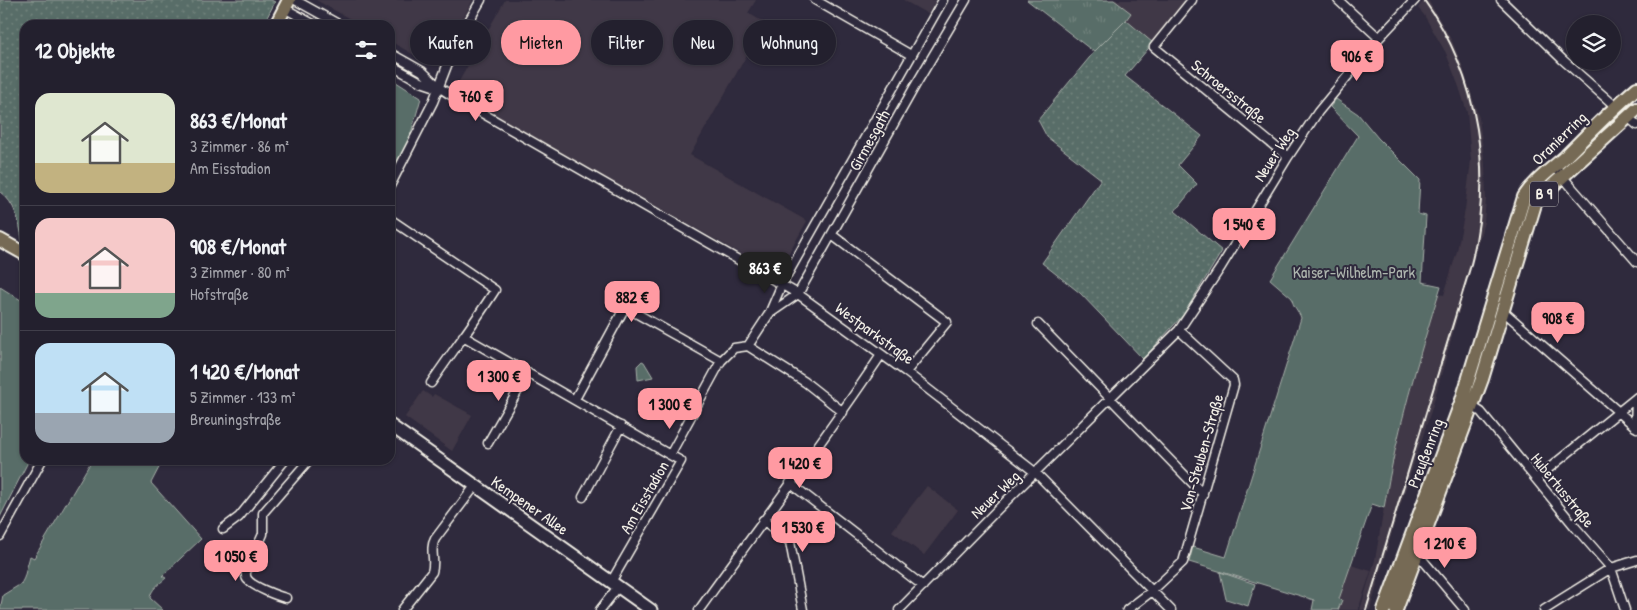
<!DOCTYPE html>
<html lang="de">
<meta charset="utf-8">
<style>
body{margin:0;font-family:"Patrick Hand",sans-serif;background:#2b2836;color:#f1f3f6;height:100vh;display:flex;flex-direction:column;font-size:19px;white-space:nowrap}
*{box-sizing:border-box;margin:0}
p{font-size:16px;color:#a3a3aa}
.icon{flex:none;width:28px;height:28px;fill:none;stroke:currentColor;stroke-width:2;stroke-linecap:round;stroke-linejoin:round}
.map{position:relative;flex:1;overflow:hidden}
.panel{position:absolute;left:20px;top:20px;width:375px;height:445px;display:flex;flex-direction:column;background:#23202e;border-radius:15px;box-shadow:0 1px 4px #0004,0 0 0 1px #403e4a}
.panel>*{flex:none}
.top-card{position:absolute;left:410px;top:20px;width:475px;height:45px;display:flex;gap:10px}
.buttons{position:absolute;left:1566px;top:15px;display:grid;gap:10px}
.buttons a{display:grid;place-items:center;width:55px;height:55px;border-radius:50%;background:#23202e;box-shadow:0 1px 4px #0004,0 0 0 1px #403e4a;font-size:25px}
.price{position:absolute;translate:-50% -42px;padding:0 11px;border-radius:10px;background:#ff9aa2;color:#111;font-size:16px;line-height:32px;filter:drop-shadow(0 1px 2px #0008)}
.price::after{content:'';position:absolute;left:50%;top:30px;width:15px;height:11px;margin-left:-8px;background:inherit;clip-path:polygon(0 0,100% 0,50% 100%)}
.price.selected{background:#222;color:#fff}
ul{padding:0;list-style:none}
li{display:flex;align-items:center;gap:15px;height:125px;padding:0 15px}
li+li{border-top:1px solid #403e4a}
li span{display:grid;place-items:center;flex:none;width:140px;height:100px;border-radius:15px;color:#555}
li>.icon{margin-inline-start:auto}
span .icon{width:60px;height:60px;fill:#fffc;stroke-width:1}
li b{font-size:21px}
h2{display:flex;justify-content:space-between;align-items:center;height:60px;padding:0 15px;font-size:21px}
.pill{padding:0 18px;border-radius:22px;background:#23202e;box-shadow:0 1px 4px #0004,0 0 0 1px #403e4a;font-size:18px;line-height:45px}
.pill.selected{background:#ff9aa2;color:#111}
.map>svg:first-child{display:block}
.built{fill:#413846}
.grass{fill:url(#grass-tufts);stroke:#a6afa8}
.park{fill:#586d67;stroke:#a6afa8}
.garden{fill:url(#garden-dots);stroke:#a6afa8}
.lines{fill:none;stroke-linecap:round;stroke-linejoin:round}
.street-casing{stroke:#f4f1e8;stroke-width:11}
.secondary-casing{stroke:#f4f1e8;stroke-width:15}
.primary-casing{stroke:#f4f1e8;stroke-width:16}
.street{stroke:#2f2a3d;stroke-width:8}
.secondary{stroke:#2f2a3d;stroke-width:11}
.primary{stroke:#766a54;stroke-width:12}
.rail{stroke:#f4f1e8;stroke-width:2}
.labels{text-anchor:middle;stroke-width:4;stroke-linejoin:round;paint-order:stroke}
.shield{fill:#2f2a3d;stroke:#b9b5b5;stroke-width:1}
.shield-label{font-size:15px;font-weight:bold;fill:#f4f1e8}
.street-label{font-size:16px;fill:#f4f1e8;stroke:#2f2a3d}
.park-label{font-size:16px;fill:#aeb6ae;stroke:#2f2a3d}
</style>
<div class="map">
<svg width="1637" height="610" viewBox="0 0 1637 610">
<defs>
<pattern id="grass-tufts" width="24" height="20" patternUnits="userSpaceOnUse" patternTransform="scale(1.25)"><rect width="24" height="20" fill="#586d67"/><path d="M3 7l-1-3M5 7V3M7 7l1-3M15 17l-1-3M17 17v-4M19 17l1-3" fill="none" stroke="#71827d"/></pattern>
<pattern id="garden-dots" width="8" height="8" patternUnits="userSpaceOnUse" patternTransform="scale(1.25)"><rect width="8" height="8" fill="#586d67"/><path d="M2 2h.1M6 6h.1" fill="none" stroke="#71827d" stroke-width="1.8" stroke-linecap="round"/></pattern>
</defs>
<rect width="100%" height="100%" fill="#2f2a3d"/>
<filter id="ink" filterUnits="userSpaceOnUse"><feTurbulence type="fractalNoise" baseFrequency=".02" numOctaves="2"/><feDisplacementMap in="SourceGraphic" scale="10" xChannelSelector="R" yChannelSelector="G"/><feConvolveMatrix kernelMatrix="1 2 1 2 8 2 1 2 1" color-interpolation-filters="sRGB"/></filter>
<g filter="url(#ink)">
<path class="built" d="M316,0H473L439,61L435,64H430L390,41V25H361Z
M505,0H756L748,13L765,23L690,155L807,221L777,274L453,92Z
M903,0H936L928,14Z
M1114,0H1185L1153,43L1126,20L1130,13Z
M1424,0H1428L1452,41L1462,65L1479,118L1485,164L1486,200L1484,222L1432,408L1395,522L1370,610H1360L1375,560L1392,461L1418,361L1438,294L1444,295L1457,251L1465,210L1471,160L1467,112L1459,87L1446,53L1424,15L1418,8Z
M423,391L432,397L434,394L472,415L452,451L405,417Z
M927,486L958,510L924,555L892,531Z
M1351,565L1371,571L1358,610H1338L1341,600L1339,599Z"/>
<path class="grass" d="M1027,0H1114L1131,13L1126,20L1094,52Z"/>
<path class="park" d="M390,78L421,98L402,165L390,182Z
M1336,99L1358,114L1378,138L1420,180L1418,214L1426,216L1422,282L1441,286C1418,359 1396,433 1384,508L1372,504L1339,599L1342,600L1338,610H1312L1314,600L1189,562L1193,547L1226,557L1301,318C1299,311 1292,306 1292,298L1270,279L1358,136L1330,107Z
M0,287L24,302L25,301V460H29L0,517Z
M642,361L644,362L653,377L638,380L637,366Z
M92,460H163L151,483L201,539L162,576L166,578C159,584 151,589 150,598L163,610H0L3,595L21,584L24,578L30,556L34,558Z
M1220,572L1255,584L1248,606L1226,599Z"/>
<path class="garden" d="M0,0H271L275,2L263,25H25V241L22,240C20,223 15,202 0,192Z
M1126,20L1153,43L1125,76L1202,136L1178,165L1197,184L1175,211L1222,251L1183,315L1143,359L1080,293L1042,263L1101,179L1047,137L1038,120L1094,52Z"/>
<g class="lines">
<defs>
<path id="street" d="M295,0L340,25
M815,0L911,55
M1192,0L1154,47L1288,157
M1338,0L1379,38
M1501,0L1563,60L1615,106
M284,8L315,25
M390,53L422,71L440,88L454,97L798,294L906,372L1036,473L1171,610
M390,65L421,82L436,87
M1628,117L1637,125
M1554,167L1637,262
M390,186L433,102L455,45L481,0
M390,219L495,290C475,322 452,352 431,383
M832,235L947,322L906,372
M1502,310L1637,428
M769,314L798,294L915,86L966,0
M1038,324L1203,494
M463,336L670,455
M748,346L805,382L843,412
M575,399L625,307L721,361
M1470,405L1481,412L1576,528L1611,568L1625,610
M1635,427L1636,398
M488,443L528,373
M1537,478L1637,397
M790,483L923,586
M583,497L621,426
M763,520L790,542L803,610
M223,529L239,517L285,460
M0,536L42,460
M1416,552L1465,610
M611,582L681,461L670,455L721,361L734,348L748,346L769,314L782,284L943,0
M286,598C277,596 254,587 248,580C245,577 246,575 246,572L263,534V513L309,460
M402,610L432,572C436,560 429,550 435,539L475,486
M600,610L618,587
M699,610C760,525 823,442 881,355
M899,610L998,509L1179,330L1221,267L1288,157L1318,112L1379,38L1415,0
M1127,610L1152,591L1183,562L1234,385L1233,380L1179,330
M1544,610L1611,568L1637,560"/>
<path id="secondary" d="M390,425L651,610"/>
<path id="primary" d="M276,25L289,0
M0,240L25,254
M1384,610L1462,400L1524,197C1534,181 1552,169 1566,156C1589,133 1612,109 1637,88
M1396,610L1482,379L1535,204L1541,196L1637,109"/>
</defs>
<use href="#street" class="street-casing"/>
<use href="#secondary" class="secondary-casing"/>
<use href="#primary" class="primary-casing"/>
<use href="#street" class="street"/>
<use href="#secondary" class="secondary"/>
<use href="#primary" class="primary"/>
<path class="rail" d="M1366,610L1470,268C1494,178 1480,77 1424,0"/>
</g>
</g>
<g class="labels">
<rect class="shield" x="1530" y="181.5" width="28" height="25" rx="4"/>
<g class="shield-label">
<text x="1544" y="199">B 9</text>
</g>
<g class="street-label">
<text transform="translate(1229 91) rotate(39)" y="6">Schroersstraße</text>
<text transform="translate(1559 138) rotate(-44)" y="6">Oranierring</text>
<text transform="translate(869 140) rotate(-61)" y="6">Girmesgath</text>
<text transform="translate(1274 154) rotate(-57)" y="6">Neuer Weg</text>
<text transform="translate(875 333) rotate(36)" y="6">Westparkstraße</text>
<text transform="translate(1201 453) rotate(-74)" y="6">Von-Steuben-Straße</text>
<text transform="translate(1425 453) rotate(-69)" y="6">Preußenring</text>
<text transform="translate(1563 490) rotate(51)" y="6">Hubertusstraße</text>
<text transform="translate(995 494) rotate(-44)" y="6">Neuer Weg</text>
<text transform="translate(644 497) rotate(-60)" y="6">Am Eisstadion</text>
<text transform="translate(530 505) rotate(35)" y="6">Kempener Allee</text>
</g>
<g class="park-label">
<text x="1354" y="278">Kaiser-Wilhelm-Park</text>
</g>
</g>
</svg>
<div class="buttons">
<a><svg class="icon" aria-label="layers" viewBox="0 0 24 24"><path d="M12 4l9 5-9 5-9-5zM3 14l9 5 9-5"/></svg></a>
</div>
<b class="price" style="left:1357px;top:82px">906 €</b>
<b class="price" style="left:476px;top:122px">760 €</b>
<b class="price" style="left:1244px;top:250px">1 540 €</b>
<b class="price selected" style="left:765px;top:294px">863 €</b>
<b class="price" style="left:632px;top:323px">882 €</b>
<b class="price" style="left:1558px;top:344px">908 €</b>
<b class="price" style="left:499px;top:402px">1 300 €</b>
<b class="price" style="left:670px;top:430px">1 300 €</b>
<b class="price" style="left:800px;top:489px">1 420 €</b>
<b class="price" style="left:803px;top:553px">1 530 €</b>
<b class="price" style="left:1445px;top:569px">1 210 €</b>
<b class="price" style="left:236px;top:582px">1 050 €</b>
<div class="top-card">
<a class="pill">Kaufen</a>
<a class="pill selected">Mieten</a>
<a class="pill">Filter</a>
<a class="pill">Neu</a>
<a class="pill">Wohnung</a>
</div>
<section class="panel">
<h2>12 Objekte<svg class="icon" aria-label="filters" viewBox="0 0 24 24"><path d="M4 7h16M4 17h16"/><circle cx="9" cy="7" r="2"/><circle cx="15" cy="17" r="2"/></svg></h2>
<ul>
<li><span style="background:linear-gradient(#dfe7d0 70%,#c2b280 0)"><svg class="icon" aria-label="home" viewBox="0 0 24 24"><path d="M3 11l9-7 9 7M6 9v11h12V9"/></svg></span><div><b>863 €/Monat</b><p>3 Zimmer · 86 m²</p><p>Am Eisstadion</p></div></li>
<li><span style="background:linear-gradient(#f6c9c9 75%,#7fa58c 0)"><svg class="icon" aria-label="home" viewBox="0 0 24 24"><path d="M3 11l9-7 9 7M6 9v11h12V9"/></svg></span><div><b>908 €/Monat</b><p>3 Zimmer · 80 m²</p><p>Hofstraße</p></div></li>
<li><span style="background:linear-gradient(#bfe0f5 70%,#9aa5b1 0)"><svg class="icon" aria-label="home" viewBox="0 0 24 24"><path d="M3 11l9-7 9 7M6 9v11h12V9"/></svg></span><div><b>1 420 €/Monat</b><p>5 Zimmer · 133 m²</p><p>Breuningstraße</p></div></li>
</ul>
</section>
</div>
